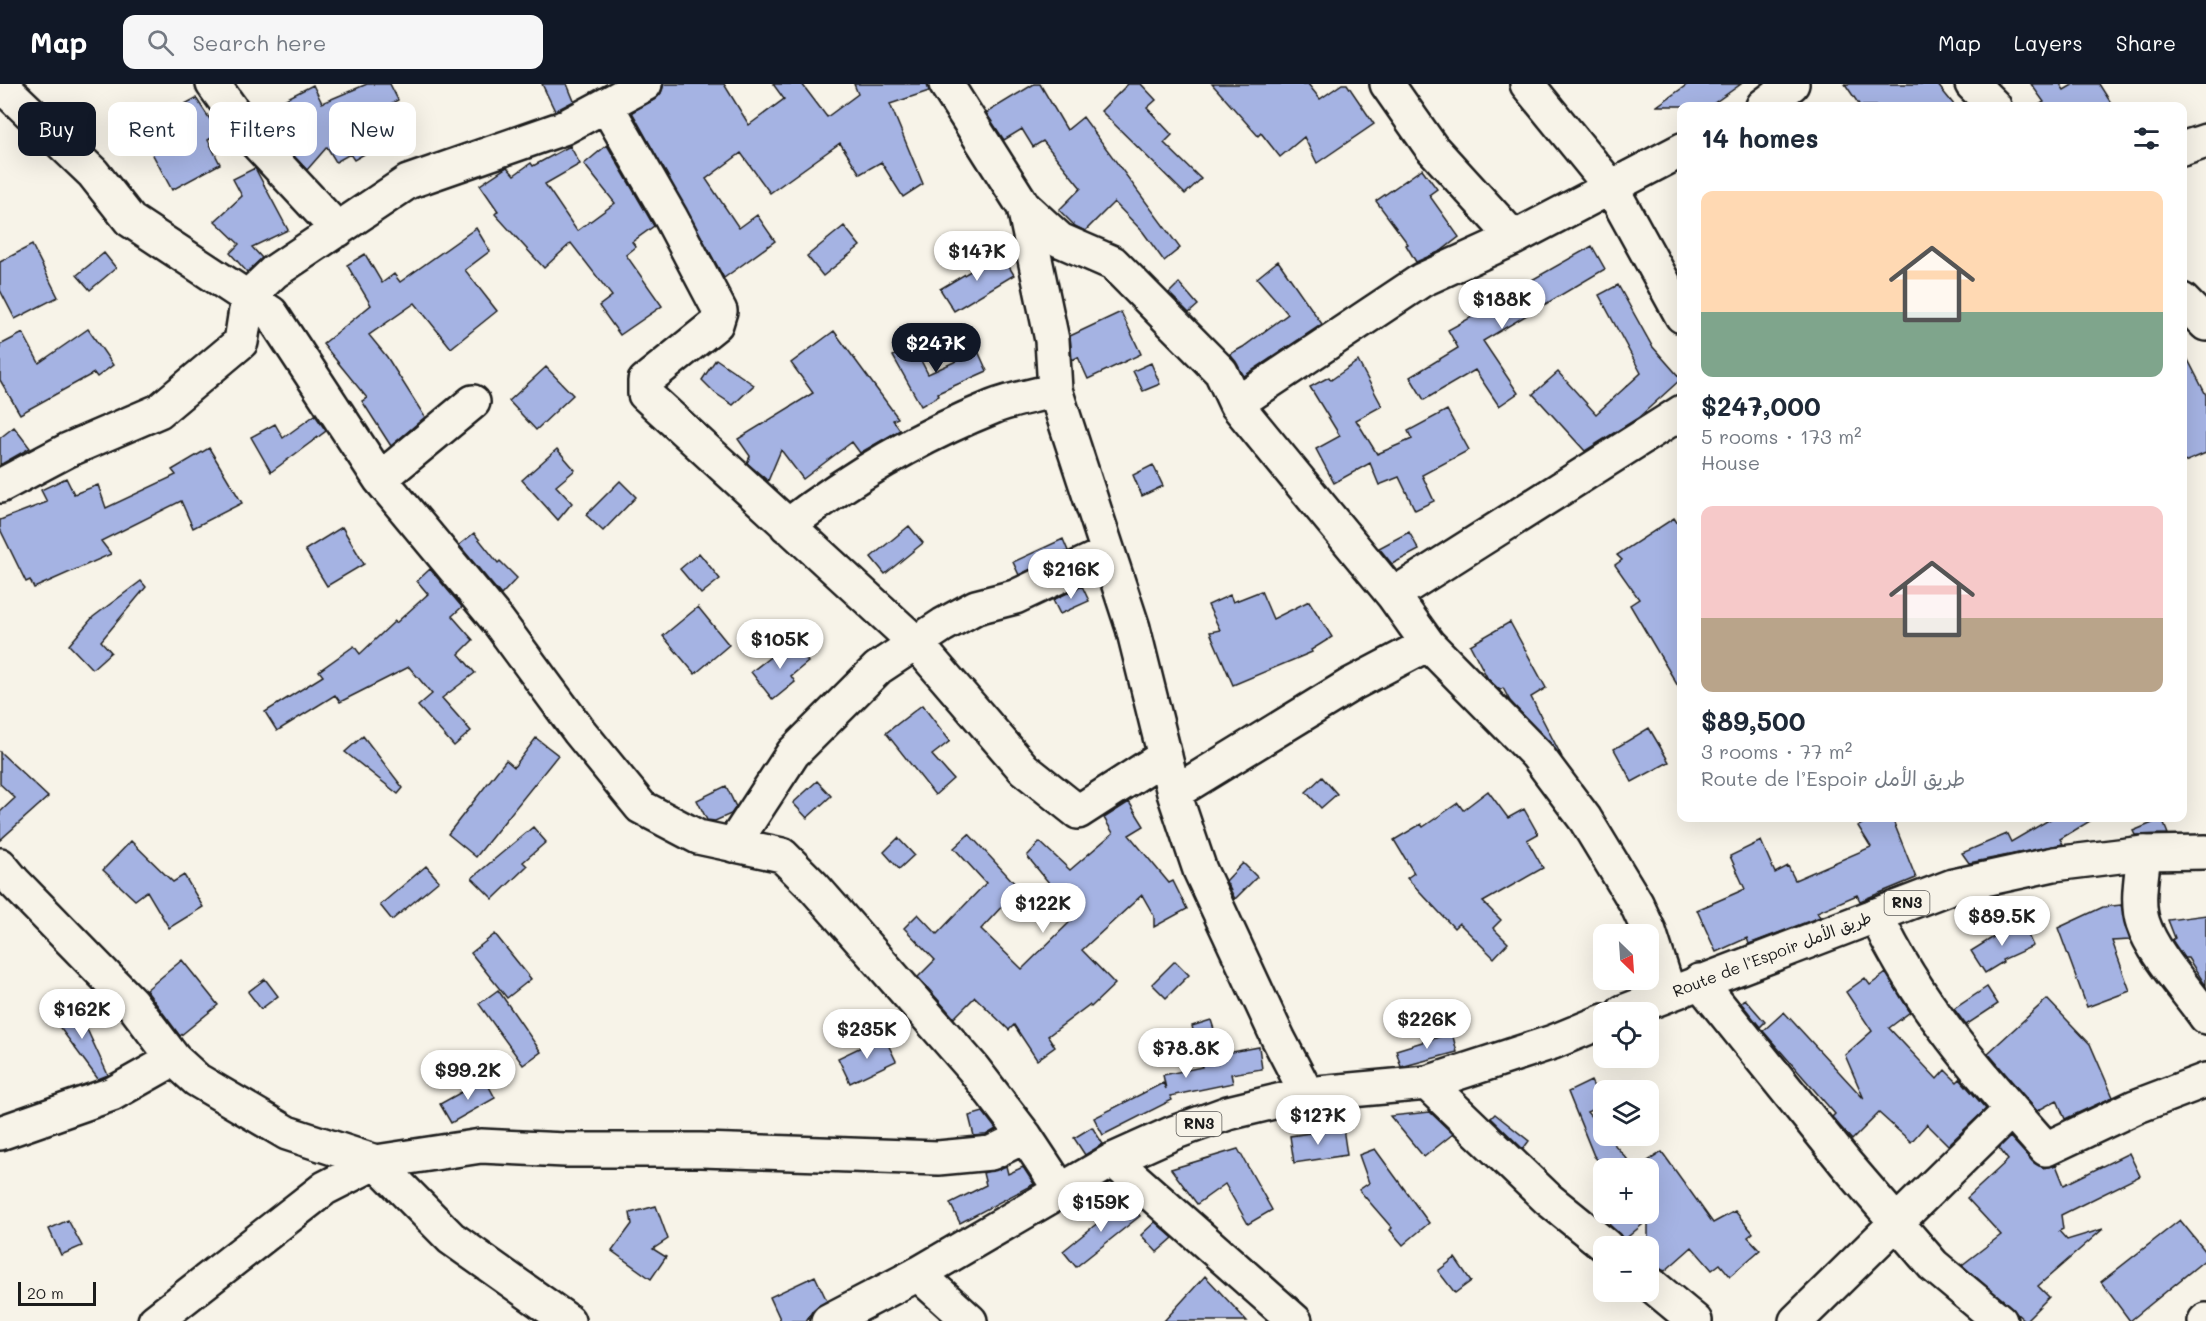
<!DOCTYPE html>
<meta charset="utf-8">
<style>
body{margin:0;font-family:Mali,"Playpen Sans Arabic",sans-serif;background:#f6f6f7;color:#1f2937;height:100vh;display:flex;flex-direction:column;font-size:22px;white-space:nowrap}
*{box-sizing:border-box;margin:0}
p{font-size:20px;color:#747a83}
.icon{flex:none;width:33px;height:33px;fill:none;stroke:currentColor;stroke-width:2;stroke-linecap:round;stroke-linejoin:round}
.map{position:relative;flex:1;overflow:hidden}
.side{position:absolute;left:1677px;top:18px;width:510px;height:720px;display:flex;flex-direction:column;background:#fff;border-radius:12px;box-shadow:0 6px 24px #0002}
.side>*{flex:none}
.top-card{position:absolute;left:18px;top:18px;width:570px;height:54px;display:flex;gap:12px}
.needle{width:39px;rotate:155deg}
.fabs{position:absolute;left:1593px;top:840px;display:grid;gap:12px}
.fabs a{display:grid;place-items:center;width:66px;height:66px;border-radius:12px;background:#fff;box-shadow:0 6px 24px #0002;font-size:30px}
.scale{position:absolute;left:18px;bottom:15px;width:78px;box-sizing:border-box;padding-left:6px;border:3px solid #1c1c1c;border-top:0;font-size:16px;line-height:21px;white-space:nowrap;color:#1c1c1c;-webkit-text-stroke:4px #f7f3e8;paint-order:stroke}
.price{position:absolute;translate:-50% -51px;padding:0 14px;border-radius:21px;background:#fff;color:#222;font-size:20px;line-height:39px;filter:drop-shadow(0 2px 3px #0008)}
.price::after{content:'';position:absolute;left:50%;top:36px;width:18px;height:14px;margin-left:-9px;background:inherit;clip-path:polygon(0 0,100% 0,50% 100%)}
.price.selected{background:#111827;color:#fff}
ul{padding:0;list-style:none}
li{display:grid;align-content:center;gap:12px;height:318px;padding:0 24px}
li span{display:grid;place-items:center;height:186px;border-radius:12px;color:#555}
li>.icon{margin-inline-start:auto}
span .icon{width:108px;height:108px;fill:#fffc;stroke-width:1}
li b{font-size:26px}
h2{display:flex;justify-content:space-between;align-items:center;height:72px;padding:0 24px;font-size:26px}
.chip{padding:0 21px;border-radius:12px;background:#fff;box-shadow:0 6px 24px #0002;font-size:21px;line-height:54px}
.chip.selected{background:#111827;color:#fff}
header{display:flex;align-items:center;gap:36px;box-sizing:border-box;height:84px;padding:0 30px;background:#111827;color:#fff}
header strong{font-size:28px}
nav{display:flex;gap:33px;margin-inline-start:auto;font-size:21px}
.search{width:420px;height:54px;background:#f6f6f7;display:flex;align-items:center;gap:15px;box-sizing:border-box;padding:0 21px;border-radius:12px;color:#747a83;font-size:22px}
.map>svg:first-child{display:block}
.building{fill:#a5b3e3;stroke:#1c1c1c;stroke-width:1.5}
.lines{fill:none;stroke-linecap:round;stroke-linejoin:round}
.minor-casing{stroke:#1c1c1c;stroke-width:38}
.major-casing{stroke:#1c1c1c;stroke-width:38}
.highway-casing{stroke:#1c1c1c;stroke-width:38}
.minor{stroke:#f7f3e8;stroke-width:33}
.major{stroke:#f7f3e8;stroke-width:33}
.highway{stroke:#f7f3e8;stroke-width:33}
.labels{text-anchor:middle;stroke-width:4.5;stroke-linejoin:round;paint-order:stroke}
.shield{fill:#f7f3e8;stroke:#5e5c59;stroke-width:1.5}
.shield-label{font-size:15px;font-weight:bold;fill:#1c1c1c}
.street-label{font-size:16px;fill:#1c1c1c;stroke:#f7f3e8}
</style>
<header>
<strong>Map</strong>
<div class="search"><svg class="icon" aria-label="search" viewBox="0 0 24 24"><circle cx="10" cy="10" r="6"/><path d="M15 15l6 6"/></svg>Search here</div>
<nav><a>Map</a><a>Layers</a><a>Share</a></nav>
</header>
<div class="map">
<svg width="2206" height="1237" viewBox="0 0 2206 1237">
<rect width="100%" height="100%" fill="#f7f3e8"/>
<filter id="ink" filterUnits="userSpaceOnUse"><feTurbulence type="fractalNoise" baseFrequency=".0167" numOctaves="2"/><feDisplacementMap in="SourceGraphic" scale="12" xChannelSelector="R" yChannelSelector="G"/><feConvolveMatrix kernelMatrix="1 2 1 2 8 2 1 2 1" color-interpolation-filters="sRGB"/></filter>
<g filter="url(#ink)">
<path class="building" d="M367,0H390L398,16L366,33L382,60L354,76L350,70L336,78L327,63L307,86L280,57L264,26L313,1L322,19Z
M542,0H567L574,17L555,27Z
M664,0H724L749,41L784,15L773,0H802L827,33L858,10L854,0H927L929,7L890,20L923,100L903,113L881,78L860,90L840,59L770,109L741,69L706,95L739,144L757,131L775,157L724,194L632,28L654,16L661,9Z
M1034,0H1040L1067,46L1083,33L1180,164L1164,177L1143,148L1114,118L1085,147L1075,142L1059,126L1081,104L1043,57L1033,63L1022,45L1004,56L986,29Z
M1128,0H1141L1156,16L1147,24L1172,51L1164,59L1201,95L1185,110L1101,27Z
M1212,0H1308L1320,15L1342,0H1347L1374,40L1317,79L1304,53L1280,73L1261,49L1258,52Z
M1688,0H1741L1710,22H1657Z
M1845,0H1937L1955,22H1860Z
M2031,0H2060L2064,6L2074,0H2099L2113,22H2037L2044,18Z
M196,14L219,49L208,56L220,80L172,106L139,45Z
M607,61L654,142L632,158L636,163L626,171L662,222L620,251L599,222L612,212L571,159L544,184L495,130L498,127L480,101L507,83L514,91L531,79L533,82L570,62L580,80L545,100L577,147L615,119L584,80Z
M255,84L288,146L252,163L262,174L247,188L230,169L239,160L215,137L242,112L233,95Z
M1422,85L1437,105L1429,111L1459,153L1441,167L1416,178L1406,161L1408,160L1376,117Z
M844,142L860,162L823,192L807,172Z
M476,144L490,167L465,186L497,227L451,264L415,219L369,251L387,273L425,333L391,362L362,317L367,314L323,260L371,221L347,181L365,170L382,199L394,190L400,198Z
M32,161L58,213L15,235L0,206V178Z
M1592,162L1605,185L1483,257L1518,309L1499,322L1475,286L1424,316L1410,293L1458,264L1448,246L1532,200L1530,197Z
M104,169L116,184L90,206L77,191Z
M1001,169L1014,191L954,227L940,205Z
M1278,177L1322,240L1244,292L1230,270L1243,263L1288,230L1257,194Z
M1179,199L1198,221L1189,229L1169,209Z
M1618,201L1652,262L1681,295L1638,334L1585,367L1533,310L1558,288L1596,330L1641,289L1599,211Z
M1121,228L1141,270L1088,295L1078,273L1072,276L1070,252Z
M88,245L113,281L97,293L94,289L20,330L0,296V261L23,249L39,279Z
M834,247L898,334L893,336L900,346L860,369L852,358L803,395L781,366L768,397L747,379L750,372L738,355L813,309L791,279Z
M913,261L928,290L978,267L987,287L938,309L939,312L921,322L893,272Z
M2182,264L2206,311V369L2182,379Z
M716,275L754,301L733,321L715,309L702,296Z
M1358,277L1382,322L1356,336L1377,370L1412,355L1408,347L1447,326L1469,366L1422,391L1434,417L1415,426L1399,393L1379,401L1370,379L1334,399L1316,365L1340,352L1310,303L1329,293L1331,296Z
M1151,279L1160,300L1143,307L1133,287Z
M546,283L573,311L536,346L509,317Z
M315,331L326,347L271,388L251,353L275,340L283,354Z
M14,343L30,364L0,381V354Z
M209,364L242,419L193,444L181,417L101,457L111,470L34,504L30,496L26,498L0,445V436L47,418L41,406L66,394L74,410L98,401L106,424L176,391L172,386Z
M557,365L575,386L556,402L572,419L558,436L522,396Z
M1153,381L1163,402L1142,412L1133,391Z
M620,397L636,413L603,447L586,431Z
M1674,434L1682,446V609L1630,521L1639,515L1615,481L1622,476L1617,471Z
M909,442L923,459L885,490L871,473Z
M342,443L364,480L327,502L305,466Z
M1409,448L1419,466L1392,480L1379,464Z
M474,449L498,479L500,477L517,494L501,511L459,461Z
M1063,455L1068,467L1019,491L1013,478Z
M699,469L720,495L701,510L680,485Z
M430,485L462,523L452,532L473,556L459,570L475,589L442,614L471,647L454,662L418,622L432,610L409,583L340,618L335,611L277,647L265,628L323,592L319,587L354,562L360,570L395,537L396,539L428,510L417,497Z
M141,497L146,503L101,557L111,568L92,585L69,561L93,533Z
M1082,502L1089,517L1060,530L1053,516Z
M1261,507L1273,535L1309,517L1332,553L1311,566L1312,568L1233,601L1210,548L1220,546L1208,521L1230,511L1233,518Z
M698,523L729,561L695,590L663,552Z
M1510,538L1546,604L1531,613L1562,673L1510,617L1503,604L1500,606L1488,595L1470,561Z
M791,557L808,578L791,592L795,598L773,616L751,588Z
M922,621L950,657L932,671L953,695L935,711L886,649Z
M1649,644L1669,678L1632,698L1614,665Z
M363,652L403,704L398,710L345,668Z
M536,654L558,671L476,773L448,750L506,676L514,683Z
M0,668L48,713L0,756V728L15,714L0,700Z
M1322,693L1337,710L1321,724L1306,708Z
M817,697L831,712L807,734L793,719Z
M726,702L736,723L731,730L715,737L707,736L697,716Z
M1488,707L1508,734L1524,725L1538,750L1527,756L1543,784L1483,818L1501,836L1493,844L1508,859L1494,874L1459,839L1454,844L1407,794L1414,789L1394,756L1421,740L1423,743L1458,719L1463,726Z
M1129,718L1144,742L1129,751L1169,799L1173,797L1187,825L1154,843V832L1142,811L1082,866L1115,900L1091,923L1089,921L1048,952L1055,963L1037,976L1014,941L1009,946L975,913L954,934L918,893L935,876L904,844L918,830L937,850L986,799L954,764L969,750L1019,804L981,845L1022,885L1076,832L1027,772L1040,758L1070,786L1113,749L1104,734Z
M1874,734H1892L1916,794L1860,817L1857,811L1817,828L1820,833L1749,860L1747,854L1716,868L1697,826L1745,805L1730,772L1761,757L1775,789L1788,782L1795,796L1871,763L1858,742Z
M2052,734H2095L2060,755L2063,760L1969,779L1962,769L2007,750L2011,758Z
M2162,735L2168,750L2135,751L2133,747Z
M533,743L546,758L523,778L527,782L493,815L472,794Z
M898,754L914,771L899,785L884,768Z
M131,757L173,798L184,791L203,823L169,844L147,807L135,816L103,786Z
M1243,779L1257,793L1235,815L1226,797Z
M426,782L439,797L392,836L380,821Z
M2121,821L2130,856L2112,857L2130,907L2087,923L2058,844L2103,823Z
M2206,831V902L2188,874H2184L2172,856L2175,854L2168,836Z
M2021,836L2033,862L2002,876L2003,878L1985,889L1971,867Z
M495,850L531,895L507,914L471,869Z
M182,876L218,921L180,952L146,906Z
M1175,877L1189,891L1166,914L1152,900Z
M1886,889L1910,928L1889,944L1937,995L1945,986L1957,998L1960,995L1986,1025L1948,1061L1927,1040L1911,1058L1879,1029L1852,1056L1832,1033L1835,1030L1763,947L1784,928L1864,1015L1845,971L1872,947L1846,908L1865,894L1870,901Z
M265,895L278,912L261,925L248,908Z
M1987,903L1998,920L1966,941L1954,925Z
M498,906L541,968L523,981L479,920Z
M1745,915L1765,938L1760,943L1741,919Z
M2047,915L2090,960L2113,1013L2065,1035L2057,1016L2037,1027L1988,969Z
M77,922L91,940L86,943L108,991L98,995L55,937Z
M1211,936L1222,970L1259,963L1262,985L1231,990L1233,999L1170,1012L1172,1016L1103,1051L1094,1034L1163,999L1166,1005L1163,991L1202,983L1192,942Z
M1452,949L1457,968L1401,983L1396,966Z
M884,952L896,977L850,999L838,974Z
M485,995L495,1014L451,1039L440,1020Z
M1591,997L1603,1021L1587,1028L1604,1047V1052H1607L1635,1084H1605L1594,1072L1568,1008Z
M983,1028L996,1045L986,1051L974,1052L969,1032Z
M1430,1028L1453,1050L1424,1073L1390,1032Z
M1495,1030L1529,1057L1523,1065L1491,1034Z
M1092,1043L1103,1060L1085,1071L1074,1054Z
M1343,1044L1347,1071L1294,1079L1290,1052Z
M2010,1053L2033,1078L2044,1084L2056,1081L2064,1101L2129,1069L2140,1092L2061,1131L2063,1145L2059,1147L2067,1156L2103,1145L2038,1202L2049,1213L2025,1237L1962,1181L2001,1151L1967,1114L2008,1076L1999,1064Z
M1238,1065L1272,1126L1248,1140L1225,1100L1197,1120L1171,1085Z
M1375,1065L1429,1139L1403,1161L1390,1146L1392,1144L1359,1106L1369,1099L1359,1071Z
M1662,1068L1713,1139L1735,1127L1753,1149L1748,1153L1760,1166L1730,1192L1720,1180L1712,1186L1692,1163L1665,1187L1648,1180V1136L1624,1156L1609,1140L1622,1130H1648V1077Z
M1006,1082L1008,1090L1023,1083L1034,1100L960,1139L950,1119L986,1101L983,1089Z
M1126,1116L1140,1132L1076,1183L1063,1167Z
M656,1122L668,1155L653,1165L666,1173L651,1195L612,1167L632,1140L630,1129Z
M68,1136L82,1162L61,1171L49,1145Z
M2180,1136L2206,1168V1175L2130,1237L2101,1198Z
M1155,1138L1173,1154L1157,1168L1141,1151Z
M1455,1174L1471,1197L1455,1209L1438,1187Z
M815,1192L827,1217L813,1226L806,1237H781L770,1213Z
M1205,1192L1247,1237H1164Z"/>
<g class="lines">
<defs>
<path id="minor" d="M0,0L93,89L130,136L271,229L380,395L498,537L579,647L641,723L698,753L782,771L814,803L972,983L1025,1052L1060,1105
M213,0L252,54L338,146
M946,0L1024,123L1060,156L1113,179L1221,288L1236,320L1393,511L1428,560L1537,671L1585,735L1636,819L1649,847L1669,909
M1387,0L1431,63L1514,154
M1527,0L1611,103L1682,232
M606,21L671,134L720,227L716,240L645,297V310L916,559L1024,685L1078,728L1165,672
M1763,22L1792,0
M2182,65L2206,57
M1024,123L1052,256L1055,306L1133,544L1174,709L1200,786L1278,954L1307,1010
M1236,320L1422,196L1514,154L1682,66
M380,395L473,318
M0,402L68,366L159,327L241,258L248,213L274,188L408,98L563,44L645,0
M787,442C851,393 918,353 993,323C1013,315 1035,312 1055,306
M1393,511L1682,328
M1174,709L1352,600L1428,560
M733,761L793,669L878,584L943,541L976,523L1015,513L1108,469
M2144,769C2142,791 2136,818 2143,839C2153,870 2187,906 2206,933
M0,781L14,798L131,918L174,975L197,996L287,1049L376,1078L451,1154L568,1237
M1876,831C1917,920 1981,992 2046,1065L2135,1023L2206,996
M1699,897L1847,1081L1933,1181L2000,1237
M1427,999L1548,1115L1606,1162
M0,1049L112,1010L174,975
M1113,1076L1295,1237
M918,1190L970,1237
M1648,1198L1695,1237
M155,1237L325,1104L376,1078L481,1062L565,1066H701L938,1074L991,1069L1025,1052
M1796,1237L2011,1026
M2205,1237L2206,1236"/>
<path id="major" d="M1972,0L1994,22
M2182,216L2206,240"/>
<path id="highway" d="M1623,928L1953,802L2054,780L2144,769L2206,768
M828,1237L918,1190L1113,1076L1173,1049L1228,1029L1307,1010L1427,999L1553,958L1604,937"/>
</defs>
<use href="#minor" class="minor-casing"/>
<use href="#major" class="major-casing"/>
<use href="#highway" class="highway-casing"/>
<use href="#minor" class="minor"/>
<use href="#major" class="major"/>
<use href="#highway" class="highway"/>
</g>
</g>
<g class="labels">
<g class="shield">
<rect x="1884.5" y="807" width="45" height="24" rx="4.5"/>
<rect x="1176.5" y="1028" width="45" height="24" rx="4.5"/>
</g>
<g class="shield-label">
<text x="1907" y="824">RN3</text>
<text x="1199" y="1045">RN3</text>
</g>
<g class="street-label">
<text transform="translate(1772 870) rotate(-21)" y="6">Route de l’Espoir طريق الأمل</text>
</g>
</g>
</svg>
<div class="fabs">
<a><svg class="needle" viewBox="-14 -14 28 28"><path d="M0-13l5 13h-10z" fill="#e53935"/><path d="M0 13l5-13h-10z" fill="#747a83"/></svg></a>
<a><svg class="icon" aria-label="locate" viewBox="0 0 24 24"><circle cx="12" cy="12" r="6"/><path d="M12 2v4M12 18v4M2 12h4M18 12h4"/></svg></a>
<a><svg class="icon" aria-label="layers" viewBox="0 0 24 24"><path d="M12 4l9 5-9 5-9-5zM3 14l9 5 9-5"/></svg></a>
<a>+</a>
<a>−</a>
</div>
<div class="scale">20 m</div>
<b class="price" style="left:977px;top:198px">$147K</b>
<b class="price" style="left:1502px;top:246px">$188K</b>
<b class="price selected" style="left:936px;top:290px">$247K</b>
<b class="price" style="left:1071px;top:516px">$216K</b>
<b class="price" style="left:780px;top:586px">$105K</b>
<b class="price" style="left:1043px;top:850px">$122K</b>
<b class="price" style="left:2002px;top:863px">$89.5K</b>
<b class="price" style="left:82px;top:956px">$162K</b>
<b class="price" style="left:1427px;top:966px">$226K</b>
<b class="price" style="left:867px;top:976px">$235K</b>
<b class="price" style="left:1186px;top:995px">$78.8K</b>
<b class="price" style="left:468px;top:1017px">$99.2K</b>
<b class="price" style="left:1318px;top:1062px">$127K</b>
<b class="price" style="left:1101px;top:1149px">$159K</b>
<div class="top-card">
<a class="chip selected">Buy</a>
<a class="chip">Rent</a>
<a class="chip">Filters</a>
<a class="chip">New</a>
</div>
<section class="side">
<h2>14 homes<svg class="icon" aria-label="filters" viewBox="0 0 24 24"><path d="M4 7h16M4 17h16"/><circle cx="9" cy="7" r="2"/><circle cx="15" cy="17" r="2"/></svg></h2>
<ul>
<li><span style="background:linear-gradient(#ffd9b3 65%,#7fa58c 0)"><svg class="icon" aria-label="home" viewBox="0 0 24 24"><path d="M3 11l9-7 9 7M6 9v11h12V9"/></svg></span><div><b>$247,000</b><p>5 rooms · 173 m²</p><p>House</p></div></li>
<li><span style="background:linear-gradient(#f6c9c9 60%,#b9a48a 0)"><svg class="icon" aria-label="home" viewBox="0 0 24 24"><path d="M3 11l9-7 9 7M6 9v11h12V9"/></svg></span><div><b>$89,500</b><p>3 rooms · 77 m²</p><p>Route de l’Espoir طريق الأمل</p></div></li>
</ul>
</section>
</div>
